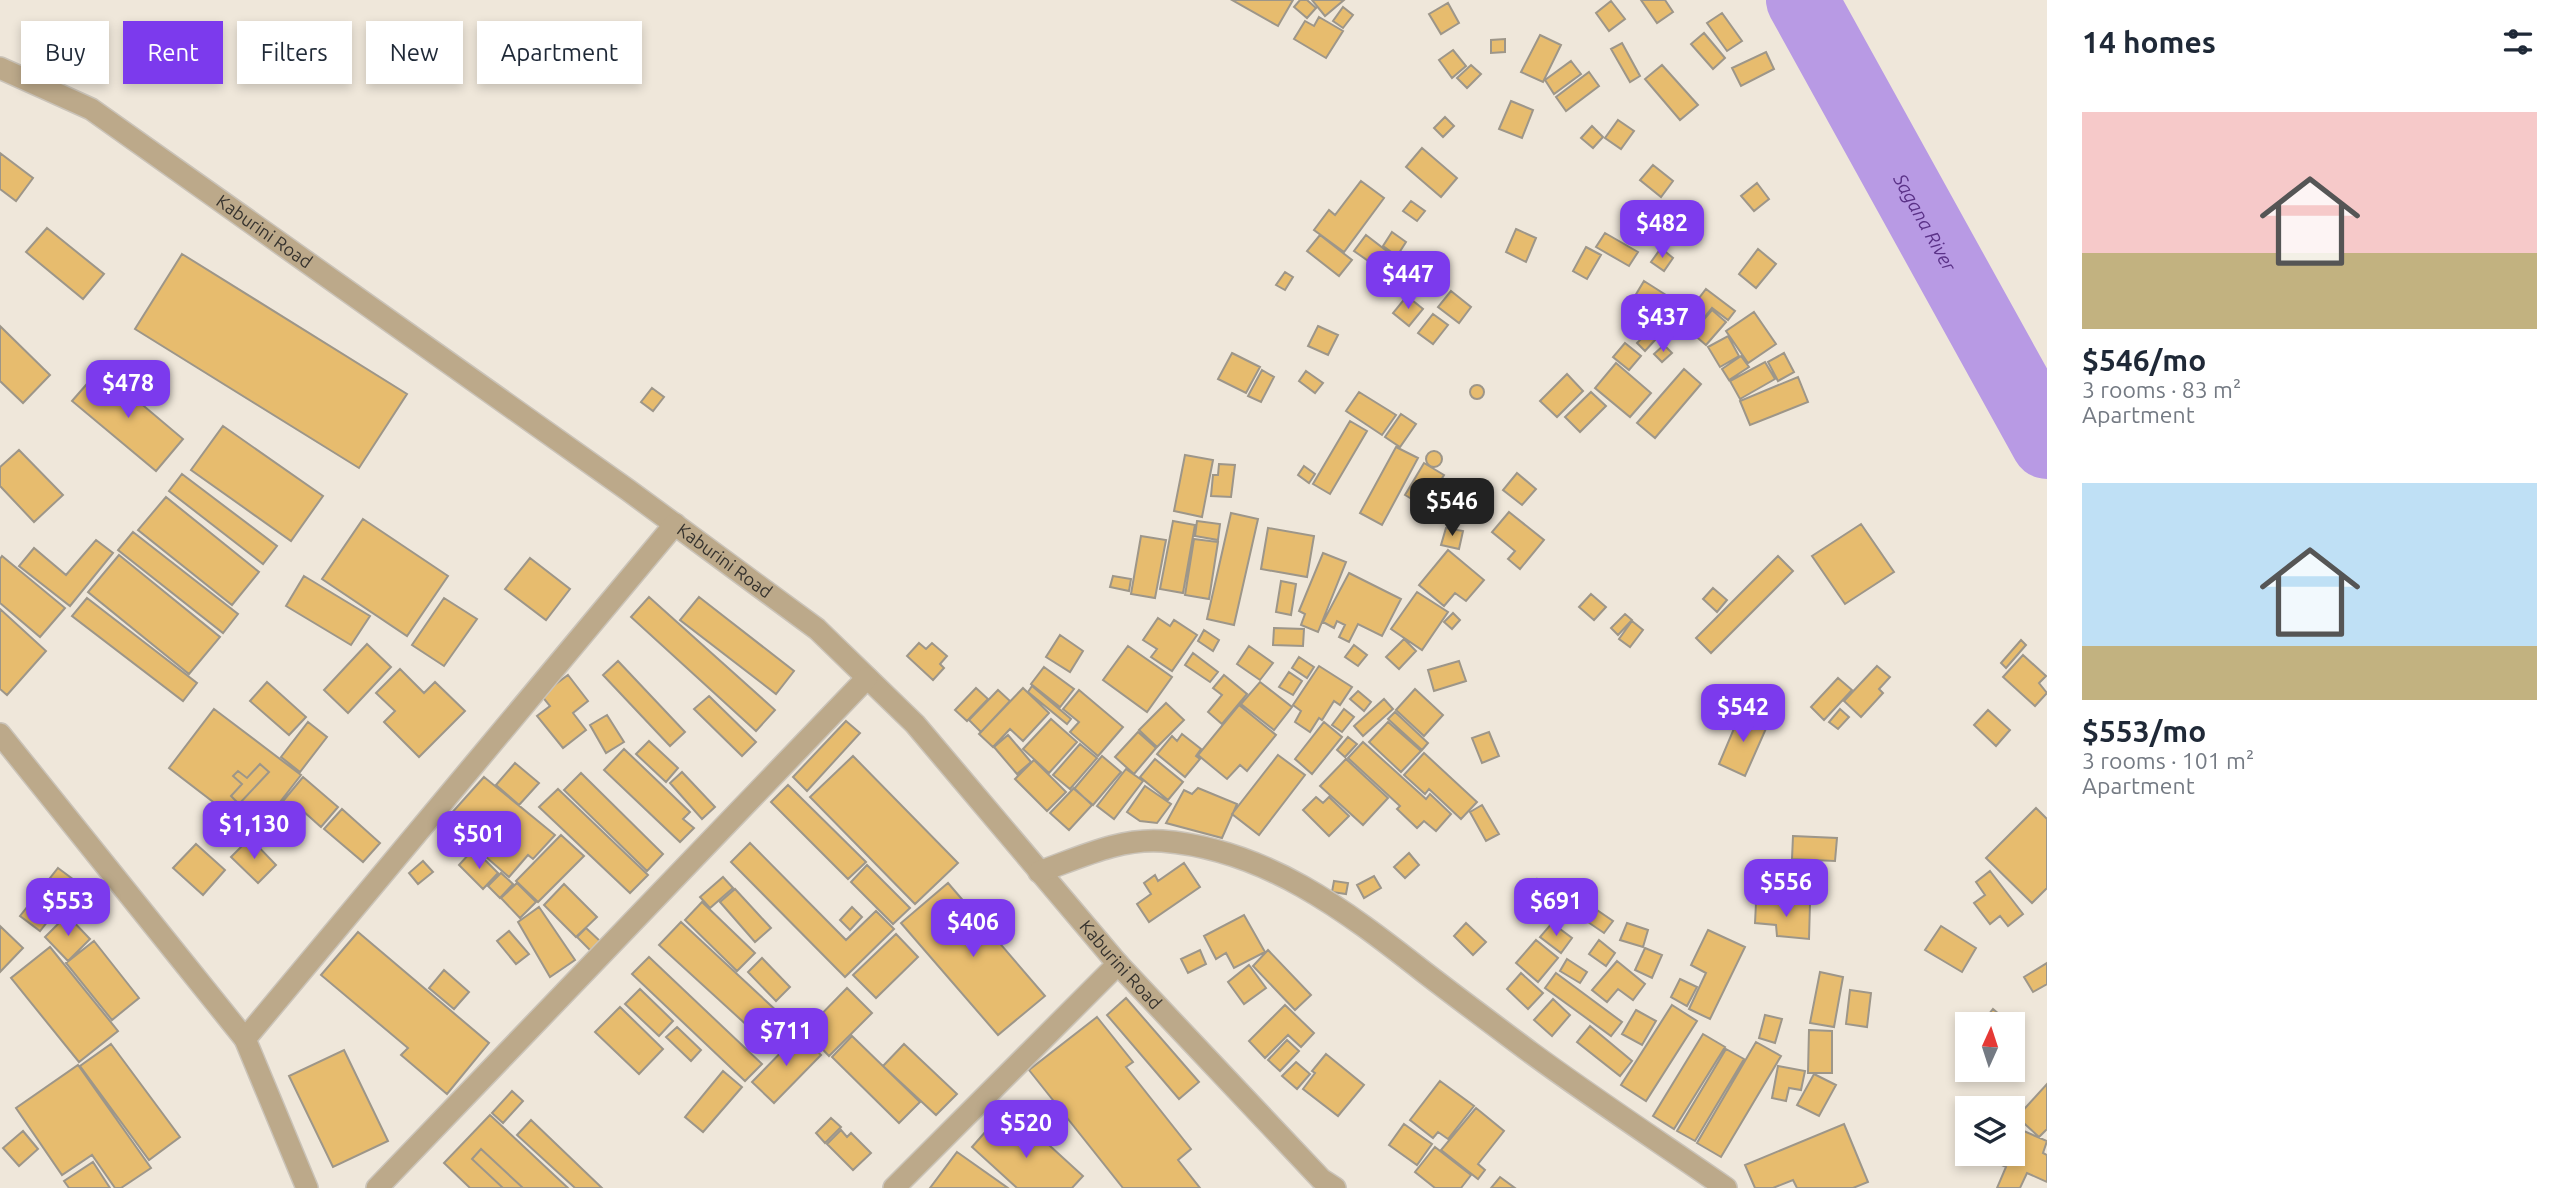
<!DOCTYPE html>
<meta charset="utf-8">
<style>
body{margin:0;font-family:Ubuntu,sans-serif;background:#f2f2f3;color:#1f2937;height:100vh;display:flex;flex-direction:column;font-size:26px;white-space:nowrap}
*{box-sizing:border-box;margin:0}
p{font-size:23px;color:#747a83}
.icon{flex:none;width:38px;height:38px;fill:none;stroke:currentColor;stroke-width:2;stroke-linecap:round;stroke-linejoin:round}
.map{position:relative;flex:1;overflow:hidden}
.panel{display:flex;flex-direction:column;background:#fff;width:525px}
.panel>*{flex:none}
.top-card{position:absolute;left:21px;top:21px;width:665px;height:63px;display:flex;gap:14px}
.needle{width:46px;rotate:3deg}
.controls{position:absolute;left:1955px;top:1012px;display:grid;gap:14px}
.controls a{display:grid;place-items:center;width:70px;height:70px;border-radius:0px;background:#fff;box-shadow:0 4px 10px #0003;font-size:35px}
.price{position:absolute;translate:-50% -60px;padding:0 16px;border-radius:14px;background:#7c3aed;color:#fff;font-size:23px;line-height:46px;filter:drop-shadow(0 2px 4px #0008)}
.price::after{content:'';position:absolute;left:50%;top:42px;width:21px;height:16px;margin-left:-10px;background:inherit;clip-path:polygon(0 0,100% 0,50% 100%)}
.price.selected{background:#222;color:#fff}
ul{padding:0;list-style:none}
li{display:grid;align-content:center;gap:14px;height:371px;padding:0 35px}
li span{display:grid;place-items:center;height:217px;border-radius:0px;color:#555}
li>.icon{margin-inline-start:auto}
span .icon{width:126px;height:126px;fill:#fffc;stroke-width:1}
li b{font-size:30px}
h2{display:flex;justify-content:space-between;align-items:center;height:84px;padding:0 35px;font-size:30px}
.chip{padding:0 24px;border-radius:0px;background:#fff;box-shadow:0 4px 10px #0003;font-size:24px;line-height:63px}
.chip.selected{background:#7c3aed;color:#fff}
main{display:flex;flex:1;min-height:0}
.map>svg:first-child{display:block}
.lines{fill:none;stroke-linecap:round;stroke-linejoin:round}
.river{stroke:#b89ae4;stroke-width:72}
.building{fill:#e7bc6e;stroke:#9d9689;stroke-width:2;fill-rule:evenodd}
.minor-casing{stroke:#cac3b8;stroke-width:24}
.minor{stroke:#bca98a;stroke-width:21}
.labels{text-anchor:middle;stroke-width:6;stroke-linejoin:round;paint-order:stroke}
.street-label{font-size:18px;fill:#36332e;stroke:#efe7da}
.water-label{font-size:19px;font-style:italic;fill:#5b3288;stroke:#efe7da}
</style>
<main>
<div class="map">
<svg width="2047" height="1188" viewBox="0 0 2047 1188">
<rect width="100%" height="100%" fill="#efe7da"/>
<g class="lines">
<path class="river" id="s1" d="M1802,0L2047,443"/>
</g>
<path class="building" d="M1232,0H1293L1278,26Z
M1300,0H1307L1316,8L1307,18L1294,7Z
M1312,0H1344L1325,16Z
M1641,0H1665L1673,12L1657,23Z
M1611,1L1625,19L1609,31L1596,13Z
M1448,3L1459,23L1441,34L1429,14Z
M1343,7L1353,15L1343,28L1333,21Z
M1722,13L1742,41L1727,51L1707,23Z
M1319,17L1343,31L1326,58L1294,39L1305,21L1314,26Z
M1704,33L1725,58L1713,69L1691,44Z
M1540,35L1561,45L1543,82L1521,72Z
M1505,39V52L1491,53V40Z
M1622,43L1640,76L1630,82L1611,49Z
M1453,50L1466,66L1452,78L1439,60Z
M1766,52L1774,69L1741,86L1732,68Z
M1571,61L1581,74L1554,94L1545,80Z
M1471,65L1481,74L1467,88L1457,78Z
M1662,65L1698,105L1680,120L1645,79Z
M1589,72L1599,86L1566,111L1556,97Z
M1511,101L1533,110L1522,138L1499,129Z
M1445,117L1454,126L1443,137L1434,128Z
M1618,120L1634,131L1621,149L1605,138Z
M1592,126L1603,137L1593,148L1581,138Z
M1422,148L1457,178L1441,197L1406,167Z
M0,153L33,178L16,201L0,189Z
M1653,165L1673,181L1661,197L1640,180Z
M1361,181L1384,198L1344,252L1314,230L1329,210L1335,215Z
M1757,183L1769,199L1754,211L1741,196Z
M1411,201L1425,211L1417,221L1403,211Z
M47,228L104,274L83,299L26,252Z
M1516,229L1536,238L1526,262L1506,252Z
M1392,232L1406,242L1397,256L1383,246Z
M1605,233L1638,252L1629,266L1596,247Z
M1320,235L1352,260L1339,276L1307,251Z
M1366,235L1388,252L1377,267L1354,251Z
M1586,247L1601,255L1587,279L1573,271Z
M1661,248L1673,258L1664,271L1651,262Z
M1758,249L1776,264L1756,288L1739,274Z
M182,254L407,394L359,468L135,329Z
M1285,272L1293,277L1285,290L1276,285Z
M1644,281L1688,309L1675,328L1632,301Z
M1706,289L1735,311L1728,320L1712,308L1688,338L1676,328Z
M1451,291L1471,307L1459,323L1438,307Z
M1407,296L1423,309L1409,326L1393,313Z
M1712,310L1726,322L1706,345L1692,333Z
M1754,312L1776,344L1748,363L1726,331Z
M1433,314L1448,325L1433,344L1418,333Z
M0,326L50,375L23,403L0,381Z
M1318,326L1338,335L1328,355L1308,346Z
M1647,333L1655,340L1645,351L1637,343Z
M1728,336L1739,356L1720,367L1708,347Z
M1625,343L1641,356L1629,370L1613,357Z
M1664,345L1672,353L1662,362L1654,354Z
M1232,353L1260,367L1246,393L1218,379Z
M1784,353L1794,372L1778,381L1768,362Z
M1741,356L1749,367L1729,380L1722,369Z
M1765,362L1775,379L1740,399L1730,381Z
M1616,363L1651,393L1630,417L1595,388Z
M100,369L183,439L156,471L72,401Z
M1684,369L1701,384L1655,438L1637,423Z
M1262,370L1274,377L1261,402L1248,396Z
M1306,371L1323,383L1315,393L1299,381Z
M1567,374L1583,391L1557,417L1540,401Z
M1798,377L1808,402L1750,425L1740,401Z
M1470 392a7 7 0 1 1 14 0a7 7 0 1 1-14 0Z
M652,388L664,397L653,411L641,402Z
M1359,392L1396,415L1382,435L1346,411Z
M1591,392L1606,406L1580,432L1565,417Z
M1401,414L1416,424L1400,447L1385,437Z
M1350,421L1367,431L1330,494L1313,484Z
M223,426L323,496L291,541L191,470Z
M1396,447L1418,458L1382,525L1360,513Z
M19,450L63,495L34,522L0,486V467Z
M1426 459a8 8 0 1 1 16 0a8 8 0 1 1-16 0Z
M1185,455L1213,460L1202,517L1174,511Z
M1424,463L1444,475L1425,507L1405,495Z
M1219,464L1235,465L1231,497L1211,496L1213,475H1218Z
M1304,466L1315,474L1309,483L1298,475Z
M1517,473L1536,489L1522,505L1503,490Z
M182,474L277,546L263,564L169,491Z
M166,497L259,572L232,605L138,530Z
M1509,512L1544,540L1520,569L1508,559L1515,551L1492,532Z
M1231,513L1258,519L1234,625L1207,619Z
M363,519L448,576L407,636L322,579Z
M1173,521L1195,525L1183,593L1160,589Z
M1197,521L1220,524L1218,540L1195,536Z
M1861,524L1894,572L1845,604L1812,556Z
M1268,528L1314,536L1307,577L1261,569Z
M1446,528L1463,531L1459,549L1441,545Z
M133,532L238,614L223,633L118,550Z
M1141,536L1166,540L1155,598L1131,594Z
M1194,539L1218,542L1209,599L1185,595Z
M96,540L113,553L70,606L19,566L34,548L66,575Z
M1448,550L1484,580L1466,601L1455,593L1444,606L1419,585Z
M1323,553L1346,562L1318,632L1301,625L1305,614L1299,611Z
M119,555L220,637L189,674L88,592Z
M2,556L65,608L40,637L0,603V559Z
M1778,556L1793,571L1711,653L1696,638Z
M530,558L570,589L546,620L505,589Z
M1349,573L1401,599L1382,636L1358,624L1349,642L1339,637L1345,625L1337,621L1334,628L1323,622Z
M304,576L370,616L351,645L286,606Z
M1113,576L1131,579L1129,591L1110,587Z
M1281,581L1296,584L1291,615L1276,612Z
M1713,588L1727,600L1717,612L1703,599Z
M1417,592L1448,612L1422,650L1391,629Z
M1591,594L1606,607L1594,620L1579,607Z
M649,597L775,710L756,731L631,617Z
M699,597L794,671L776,694L680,620Z
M87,598L197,683L183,701L72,616Z
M444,598L477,619L444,666L412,645Z
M0,609L46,651L7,695L0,689Z
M1453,613L1460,620L1452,629L1444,622Z
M1625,614L1632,620L1618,635L1611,628Z
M1158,618L1170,626L1174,620L1197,635L1172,671L1151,657L1157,649L1143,640Z
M1632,621L1643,630L1630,647L1619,639Z
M1274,628L1304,629L1303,646L1273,645Z
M1204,630L1219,640L1213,651L1198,641Z
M1060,635L1083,651L1070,672L1046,657Z
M1404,639L1416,651L1399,669L1386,657Z
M2021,640L2026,645L2006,668L2001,663Z
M919,643L926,649L932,643L947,656L940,664L944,668L933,680L907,656Z
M367,644L391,667L348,713L324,690Z
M1354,645L1367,655L1358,666L1345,657Z
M1128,646L1172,677L1147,712L1103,680Z
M1249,646L1273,663L1260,680L1237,664Z
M1193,653L1218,672L1210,682L1185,665Z
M2023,655L2046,676L2039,683L2047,693L2035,706L2003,677Z
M1299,657L1314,667L1307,678L1292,668Z
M618,661L685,732L670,746L603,675Z
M1459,661L1466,681L1434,691L1428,670Z
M1319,666L1352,687L1340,705L1334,701L1322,720L1319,718L1310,732L1295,722L1301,711L1293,705Z
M1877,666L1890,677L1879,689L1883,693L1861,717L1844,701Z
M1044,667L1074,689L1060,707L1031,684Z
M400,669L424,693L435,682L465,711L419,757L384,722L395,711L376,693Z
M1289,672L1302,681L1293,695L1279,687Z
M568,675L588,701L573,713L586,730L563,748L537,716L550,706L541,695Z
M1224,675L1247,694L1222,724L1208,712L1222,695L1213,688Z
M1838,678L1852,690L1824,720L1811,707Z
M267,682L306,717L289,735L250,701Z
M1260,682L1292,707L1274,730L1241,704Z
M1032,686L1071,719L1067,724L1028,692Z
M976,688L988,699L967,721L955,710Z
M1023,688L1049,713L1023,741L1010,729L993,747L979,734Z
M1415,689L1443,715L1424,736L1396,710Z
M998,690L1010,701L981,732L969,720Z
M1079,690L1123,727L1098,756L1070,732L1079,722L1063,709Z
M1358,691L1371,702L1364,711L1350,699Z
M709,696L756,742L742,756L694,709Z
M1384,699L1393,709L1363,736L1354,726Z
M1752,700L1770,708L1765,720L1747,711Z
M1166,703L1184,720L1157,747L1139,730Z
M1239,705L1276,735L1247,771L1240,765L1227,779L1198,755Z
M214,709L301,775L255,834L169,768ZM260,764L269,772L239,804L231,796L242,784L233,776L238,771L247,778Z
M1344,709L1354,717L1342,732L1332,725Z
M1840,709L1849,717L1838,729L1829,722Z
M1988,710L2010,730L1996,746L1974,725Z
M1395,712L1428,743L1422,750L1388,719Z
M1741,712L1768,724L1745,776L1719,764Z
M607,715L624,742L606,753L590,725Z
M1051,719L1077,742L1049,773L1023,749Z
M846,721L860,733L807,791L793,777Z
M308,722L327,737L300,772L281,757Z
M1324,722L1342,737L1312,774L1295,759Z
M1388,722L1421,751L1401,772L1369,742Z
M1138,732L1156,748L1134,774L1115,757Z
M1489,732L1499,756L1482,763L1472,738Z
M1182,734L1201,749L1196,756L1200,759L1185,777L1157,754L1172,736L1177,741Z
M1008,735L1031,762L1017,774L994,747Z
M1348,737L1357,744L1345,757L1337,750Z
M649,741L678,768L666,782L636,754Z
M1363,742L1426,799L1430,794L1451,814L1436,831L1424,821L1417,828L1397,809L1400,806L1348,758Z
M1080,744L1097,758L1070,789L1053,775Z
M624,749L690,812L683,819L694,828L680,842L604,770Z
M1424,753L1477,802L1461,819L1429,789L1425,794L1404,775Z
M1278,755L1305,775L1259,835L1232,814Z
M853,756L958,863L915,904L810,797Z
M1102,756L1121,772L1093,805L1074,789Z
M1155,759L1183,782L1168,800L1140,777Z
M1346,759L1388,798L1363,825L1320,786Z
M1034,760L1066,792L1047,811L1015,779Z
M515,763L539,783L519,805L496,785Z
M260,764L269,772L239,804L231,796L242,784L233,776L238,771L247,778Z
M1126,769L1143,781L1114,819L1097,806Z
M682,772L715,807L702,819L670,783Z
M581,773L663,854L647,871L564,790Z
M303,777L338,807L321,827L303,811L290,826L274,812Z
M484,777L555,835L533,859L528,855L509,877L485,856L480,861L440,826Z
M788,785L866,862L848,879L771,802Z
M1145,786L1171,804L1157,823L1140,821L1127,812Z
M1074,788L1092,805L1069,830L1050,813Z
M1198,788L1237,804L1222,838L1166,823L1184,790L1192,794Z
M558,789L648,875L630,893L539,807Z
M1316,797L1323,803L1329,797L1349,816L1329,836L1303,810Z
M1482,805L1499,834L1486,841L1470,812Z
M2036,808L2047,819V888L2032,903L1986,858Z
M342,809L380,843L363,862L324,829Z
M561,835L584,856L538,902L516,881Z
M1793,836L1837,838L1835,861L1792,859Z
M250,838L276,865L258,883L231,857Z
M750,843L846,940L876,911L894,929L845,977L731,862Z
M196,844L225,870L203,895L173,868Z
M470,853L480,863L484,859L498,873L483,889L459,865Z
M1409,853L1419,865L1405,878L1394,867Z
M423,861L433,872L418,884L409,873Z
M1756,861L1823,865L1820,901L1755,897Z
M1184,863L1200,887L1149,922L1137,904L1151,894L1144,883L1155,875L1158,881Z
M867,865L910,908L893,924L851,882Z
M58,868L78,883L40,931L20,916Z
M1990,871L2023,914L2008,926L2000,916L1990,924L1974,903L1985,895L1976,882Z
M501,873L513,884L500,898L488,886Z
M1374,876L1381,888L1364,898L1357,885Z
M723,877L733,888L710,908L700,897Z
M1537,879L1552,893L1541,906L1525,893Z
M1334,881L1348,883L1346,894L1332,892Z
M517,883L536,902L520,918L501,898Z
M948,883L1045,996L998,1035L901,923Z
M564,884L597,917L576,937L544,905Z
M735,889L771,928L755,942L720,902Z
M1575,895L1613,921L1604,933L1566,907Z
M702,902L755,953L737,971L685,920Z
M1756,903L1810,904L1809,939L1777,936L1776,925L1755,923Z
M539,907L575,960L550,977L518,922Z
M852,907L862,917L850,930L840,920Z
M67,915L90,939L68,961L45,937Z
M1244,915L1265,952L1234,968L1226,953L1216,959L1204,936Z
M681,922L794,1027L774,1050L659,945Z
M1466,923L1486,942L1473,955L1454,936Z
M1552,923L1572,938L1561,953L1540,937Z
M1627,923L1648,930L1643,947L1620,940Z
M0,926L23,948L0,972Z
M1941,926L1976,948L1962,972L1925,950Z
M586,928L601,942L591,951L577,937Z
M1708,930L1745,947L1710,1019L1689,1009L1706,973L1691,965Z
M509,931L529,954L516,964L497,941Z
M358,932L489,1043L447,1094L401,1055L408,1048L321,975Z
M896,934L918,957L876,998L853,975Z
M1536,940L1558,958L1538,982L1516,963Z
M1599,940L1615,953L1606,966L1589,954Z
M94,941L139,998L112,1020L66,963Z
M50,947L118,1031L79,1062L11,978Z
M1645,948L1662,955L1652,978L1635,970Z
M1200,950L1206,964L1188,973L1181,959Z
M1268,950L1311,995L1295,1010L1253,966Z
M649,957L762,1064L745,1081L632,974Z
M762,958L790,987L776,1001L748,972Z
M1567,959L1587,972L1580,983L1560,971Z
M1617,961L1645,984L1633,1000L1618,989L1607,1002L1592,990Z
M2047,963V984L2033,992L2024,977Z
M1249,965L1266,988L1244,1004L1228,982Z
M444,970L469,992L454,1009L429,988Z
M1820,972L1843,977L1834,1027L1810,1023Z
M1521,973L1543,993L1528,1009L1507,989Z
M1556,973L1622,1022L1611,1036L1545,988Z
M1680,979L1697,987L1687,1006L1671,997Z
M847,988L872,1013L829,1056L805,1031Z
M640,989L673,1021L659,1036L625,1004Z
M1850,990L1871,993L1867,1027L1846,1024Z
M1126,998L1199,1082L1179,1099L1107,1015Z
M1553,999L1570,1015L1552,1036L1534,1020Z
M1285,1005L1314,1033L1301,1047L1288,1035L1265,1058L1249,1041Z
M1672,1005L1697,1021L1646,1101L1621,1085Z
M620,1007L663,1049L639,1074L595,1032Z
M1993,1009L2006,1020L2003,1024H1991L1985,1019Z
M1636,1010L1656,1021L1642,1045L1622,1034Z
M1765,1015L1782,1019L1775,1043L1759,1038Z
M1097,1017L1133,1062L1126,1067L1191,1149L1178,1160L1200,1188H1123L1029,1070Z
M1590,1026L1632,1061L1620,1076L1577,1042Z
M677,1027L701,1050L691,1061L666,1037Z
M1809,1030L1832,1031V1073H1808Z
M799,1034L821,1055L774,1103L752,1082Z
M1703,1034L1725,1047L1674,1129L1653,1116Z
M852,1036L920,1102L899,1123L832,1057Z
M1287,1040L1299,1051L1280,1071L1268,1060Z
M1756,1042L1781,1056L1721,1157L1697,1143Z
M111,1044L180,1137L149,1160L80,1066Z
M904,1044L957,1094L936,1115L883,1066Z
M1726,1049L1744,1059L1695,1141L1677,1131Z
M344,1050L388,1141L333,1167L289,1076Z
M1326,1054L1364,1085L1338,1116L1303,1089L1315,1073L1312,1071Z
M1296,1062L1310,1074L1297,1089L1282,1076Z
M78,1065L151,1168L121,1188H115L92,1155L62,1175L16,1108Z
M1778,1066L1805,1071L1801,1090L1789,1088L1786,1101L1772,1098Z
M723,1071L742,1087L703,1132L685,1117Z
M1814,1074L1836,1085L1819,1116L1797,1105Z
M1440,1081L1474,1106L1448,1139L1438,1132L1433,1138L1410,1120Z
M2047,1084V1129L2039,1137L2017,1117Z
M512,1091L523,1101L503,1123L492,1113Z
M1476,1108L1504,1131L1478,1164L1485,1170L1478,1179L1441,1150Z
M490,1115L568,1188H523L481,1149L472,1159L503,1188H470L444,1163Z
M831,1118L841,1127L825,1143L816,1133Z
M531,1120L602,1188H575L517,1135Z
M994,1122L1014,1139L1027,1125L1083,1176L1072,1188H1017L972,1147Z
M1404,1124L1432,1144L1417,1165L1389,1145Z
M1844,1124L1868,1182L1853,1188H1797L1793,1180L1773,1188H1755L1745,1165Z
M2012,1126L2047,1141L2043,1153L2047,1155V1182L2027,1173L2020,1188H1997L2006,1167L1987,1158L1989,1153H2012Z
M841,1130L847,1137L851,1133L871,1153L853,1170L827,1144Z
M23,1131L38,1149L19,1166L3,1148Z
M1435,1147L1471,1175L1461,1188H1435L1415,1172Z
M481,1149L523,1188H503L472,1159Z
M957,1152L1008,1188H930Z
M93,1162L110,1188H69L64,1181Z
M1500,1177L1515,1188H1491Z"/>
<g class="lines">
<defs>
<g id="minor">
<path id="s2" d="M0,68L91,109L628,490L817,629L915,724L1118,964L1321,1179L1335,1188"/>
<path d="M0,734L245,1039L307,1188"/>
<path d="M1039,872C1079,858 1119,838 1162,841C1265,849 1345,910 1424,972C1459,999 1494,1025 1530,1052C1594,1099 1661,1143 1726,1188"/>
<path d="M245,1039L675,524"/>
<path d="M377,1188L867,678"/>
<path d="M894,1188L1118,964"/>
</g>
</defs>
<use href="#minor" class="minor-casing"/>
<use href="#minor" class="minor"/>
</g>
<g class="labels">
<g class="street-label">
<text dy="6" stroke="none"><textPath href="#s2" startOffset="312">Kaburini Road</textPath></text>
<text dy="6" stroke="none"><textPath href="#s2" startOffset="878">Kaburini Road</textPath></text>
<text dy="6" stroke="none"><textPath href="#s2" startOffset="1446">Kaburini Road</textPath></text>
</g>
<g class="water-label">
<text dy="7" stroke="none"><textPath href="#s1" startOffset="254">Sagana River</textPath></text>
</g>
</g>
</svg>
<div class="controls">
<a><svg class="needle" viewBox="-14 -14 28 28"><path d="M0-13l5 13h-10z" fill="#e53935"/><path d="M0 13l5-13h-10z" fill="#747a83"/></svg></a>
<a><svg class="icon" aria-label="layers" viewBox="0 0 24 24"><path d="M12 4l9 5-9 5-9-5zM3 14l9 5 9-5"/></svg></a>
</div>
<b class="price" style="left:1662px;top:260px">$482</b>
<b class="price" style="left:1408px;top:311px">$447</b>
<b class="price" style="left:1663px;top:354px">$437</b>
<b class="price" style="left:128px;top:420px">$478</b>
<b class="price selected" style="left:1452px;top:538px">$546</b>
<b class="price" style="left:1743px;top:744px">$542</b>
<b class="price" style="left:254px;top:861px">$1,130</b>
<b class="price" style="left:479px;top:871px">$501</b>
<b class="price" style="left:1786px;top:919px">$556</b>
<b class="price" style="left:68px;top:938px">$553</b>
<b class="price" style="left:1556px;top:938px">$691</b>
<b class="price" style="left:973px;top:959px">$406</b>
<b class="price" style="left:786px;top:1068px">$711</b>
<b class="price" style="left:1026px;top:1160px">$520</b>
<div class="top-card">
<a class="chip">Buy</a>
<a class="chip selected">Rent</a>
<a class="chip">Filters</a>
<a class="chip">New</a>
<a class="chip">Apartment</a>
</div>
</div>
<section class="panel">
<h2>14 homes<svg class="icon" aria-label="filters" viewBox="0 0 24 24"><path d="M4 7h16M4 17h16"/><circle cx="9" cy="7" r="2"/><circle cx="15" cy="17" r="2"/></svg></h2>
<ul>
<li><span style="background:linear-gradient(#f6c9c9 65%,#c2b280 0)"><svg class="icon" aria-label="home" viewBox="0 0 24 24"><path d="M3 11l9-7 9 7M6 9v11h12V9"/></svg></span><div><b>$546/mo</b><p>3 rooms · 83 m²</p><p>Apartment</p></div></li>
<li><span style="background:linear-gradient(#bfe0f5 75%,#c2b280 0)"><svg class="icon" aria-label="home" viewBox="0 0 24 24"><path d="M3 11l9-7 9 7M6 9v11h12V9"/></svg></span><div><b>$553/mo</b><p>3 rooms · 101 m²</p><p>Apartment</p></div></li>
</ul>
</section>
</main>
